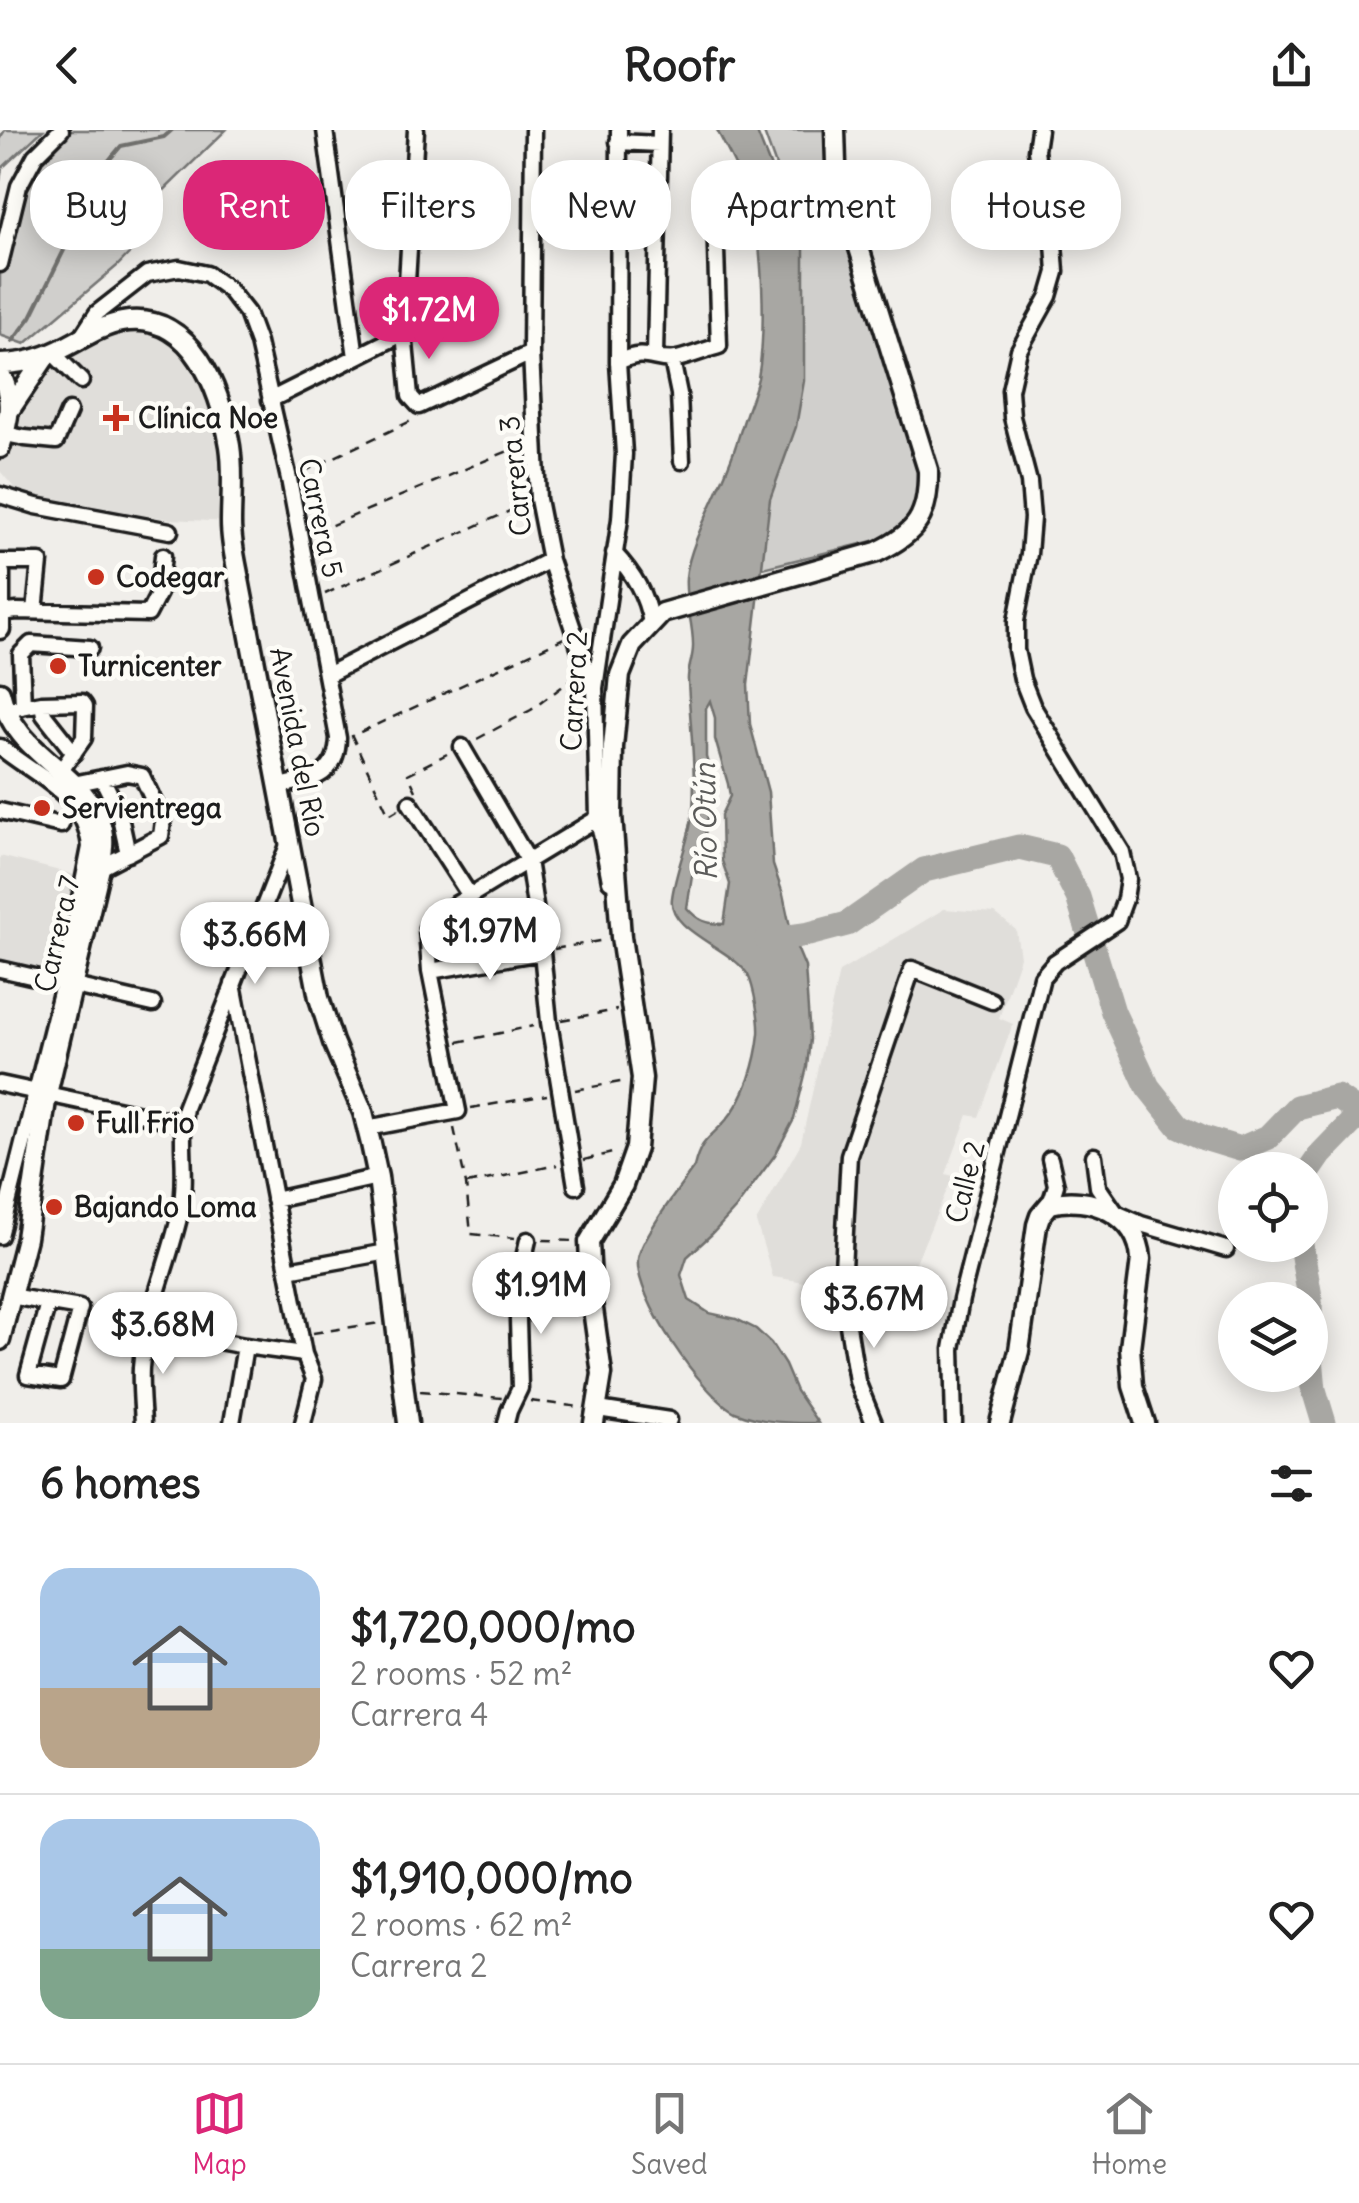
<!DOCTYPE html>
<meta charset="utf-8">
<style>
body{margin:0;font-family:Delius,sans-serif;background:#f2f2f2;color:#222;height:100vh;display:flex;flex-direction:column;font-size:38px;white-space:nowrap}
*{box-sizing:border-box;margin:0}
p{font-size:32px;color:#767676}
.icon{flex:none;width:55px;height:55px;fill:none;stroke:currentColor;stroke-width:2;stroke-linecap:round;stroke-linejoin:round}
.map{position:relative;height:1293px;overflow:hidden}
.side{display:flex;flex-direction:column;background:#fff;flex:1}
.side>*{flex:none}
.guide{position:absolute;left:30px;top:30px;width:1300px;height:90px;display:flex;gap:20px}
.controls{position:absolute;left:1218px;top:1022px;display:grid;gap:20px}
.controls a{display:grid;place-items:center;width:110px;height:110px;border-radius:50%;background:#fff;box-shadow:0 5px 25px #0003;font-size:50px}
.price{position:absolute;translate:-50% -85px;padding:0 22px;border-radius:35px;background:#fff;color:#222;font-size:32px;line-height:65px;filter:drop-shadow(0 2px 5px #0008)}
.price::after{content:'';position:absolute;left:50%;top:60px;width:30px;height:22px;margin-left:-15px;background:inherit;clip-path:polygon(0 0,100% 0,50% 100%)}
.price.on{background:#db2777;color:#fff}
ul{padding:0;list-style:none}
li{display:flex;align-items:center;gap:30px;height:250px;padding:0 40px}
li+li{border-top:2px solid #e0e0e0}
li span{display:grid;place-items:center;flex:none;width:280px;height:200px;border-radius:30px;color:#555}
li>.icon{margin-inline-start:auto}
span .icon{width:120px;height:120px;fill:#fffc;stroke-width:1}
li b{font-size:42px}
h2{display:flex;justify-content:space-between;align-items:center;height:120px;padding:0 40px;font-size:42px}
.pill{padding:0 35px;border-radius:40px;background:#fff;box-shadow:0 5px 25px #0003;font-size:35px;line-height:90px}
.pill.on{background:#db2777;color:#fff}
header{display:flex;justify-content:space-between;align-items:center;height:130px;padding:0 40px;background:#fff;font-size:45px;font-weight:700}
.tab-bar{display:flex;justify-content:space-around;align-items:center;height:140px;border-top:2px solid #e0e0e0;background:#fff;font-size:28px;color:#767676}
.tab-bar a{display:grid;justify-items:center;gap:5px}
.tab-bar .on{color:#db2777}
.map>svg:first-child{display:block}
.built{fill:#e0deda}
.green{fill:#d0cfcc;stroke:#767674;stroke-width:2.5}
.water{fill:#a8a7a3;stroke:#706f6d;stroke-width:2.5;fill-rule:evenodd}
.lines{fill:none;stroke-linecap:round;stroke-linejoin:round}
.stream{stroke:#706f6d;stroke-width:4}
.river{stroke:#a8a7a3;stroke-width:25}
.minor-casing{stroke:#1c1c1c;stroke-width:21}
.major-casing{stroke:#1c1c1c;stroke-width:25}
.path{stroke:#1c1c1c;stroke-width:2.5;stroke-dasharray:10 8;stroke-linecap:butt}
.minor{stroke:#fdfcf7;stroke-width:14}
.major{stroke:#fdfcf7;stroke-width:18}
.poi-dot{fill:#c8321e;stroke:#fdfcf7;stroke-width:4}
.labels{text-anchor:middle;stroke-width:9;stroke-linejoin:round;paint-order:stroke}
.poi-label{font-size:28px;font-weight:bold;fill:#1c1c1c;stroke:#fdfcf7;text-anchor:start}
.street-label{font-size:28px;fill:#1c1c1c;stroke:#fdfcf7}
.water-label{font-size:30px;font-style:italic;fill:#5b5b59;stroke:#fdfcf7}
</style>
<header><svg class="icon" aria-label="back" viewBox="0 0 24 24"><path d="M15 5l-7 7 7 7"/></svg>Roofr<svg class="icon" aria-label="share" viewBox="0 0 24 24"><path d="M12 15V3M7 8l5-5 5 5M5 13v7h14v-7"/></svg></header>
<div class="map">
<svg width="1359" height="1293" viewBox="0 0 1359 1293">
<rect width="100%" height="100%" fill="#f0eeea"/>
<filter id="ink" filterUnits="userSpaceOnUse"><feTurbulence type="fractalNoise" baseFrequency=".01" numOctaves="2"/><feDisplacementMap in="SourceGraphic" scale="20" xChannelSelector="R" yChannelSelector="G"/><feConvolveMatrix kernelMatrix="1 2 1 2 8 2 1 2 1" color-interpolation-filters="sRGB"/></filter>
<g filter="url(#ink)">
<path class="built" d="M105,197L171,200L219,271L231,392L169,389L44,371L16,360L0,341V318L46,226Z
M0,726L76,745L52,843L0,830Z
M944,779L995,783L1016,800L1020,827L999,888L1013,894L979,987L968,985L946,1044L953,1046L901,1167L773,1147L756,1092L801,1013L839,842Z"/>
<path class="green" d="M5,0H43L2,38L0,51V8Z
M61,0H226L154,70L151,101L117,136L25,214L0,205V128L16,63Z
M763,0H835L836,34L928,340L923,381L890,407L734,445L796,91Z"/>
<path class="water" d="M717,0H756L779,58L804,106V251L796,297L770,369L748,555L750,594L768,662L773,735L783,764L792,806L805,837L810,909L807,937L794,989L775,1025L736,1078L712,1104L687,1127L681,1145L689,1170L709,1183L736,1189L756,1199L771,1213L785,1235L796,1261L818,1293C788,1293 763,1293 735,1282C702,1265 634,1167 638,1129C640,1109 681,1056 694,1037C701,1008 711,1008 727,989C746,967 756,932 759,904C760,891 754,857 748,845C732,818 667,801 672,768C676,738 690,710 693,680C696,638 690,593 688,551C687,539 694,527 693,514C693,492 684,470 686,447C689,415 717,366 729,334C736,318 740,301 746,284C750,272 755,261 758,248C766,204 764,111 749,68C741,45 728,22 717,0ZM710,571L715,588V609L728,654L730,666L721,685L722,731L730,754L724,794C707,794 698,791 687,778L692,746L703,716L714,653L706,627V578Z"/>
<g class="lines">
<path class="stream" d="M12,212L31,187L75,98L82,70L88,55L121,16L164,7L172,0
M1353,991L1359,990"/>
<path class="river" d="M767,810L809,804L847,794L924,740L1019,717L1057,726L1078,767L1113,882L1148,957L1179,996L1204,1008L1240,1019L1268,1007L1297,977L1337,967L1353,978V991L1321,1024L1310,1040
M1301,1115L1310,1167L1311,1228L1314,1260L1324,1293"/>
<defs>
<path id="minor" d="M325,0L356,227
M416,0L404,203L410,266L419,276L531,223
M533,0L531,223L538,369L550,430L586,538L595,558
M618,12L659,14
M0,134L19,56L35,26L61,0
M82,206L97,183L147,144L179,138L207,144L228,159L247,183L258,213L289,349L338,608C337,648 311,649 279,656
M53,223L81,251
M655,225L660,0
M672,230L679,264L682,331
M618,232C648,217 653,233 677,229C691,226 705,220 719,216L715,87
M270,270L404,203
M5,304L25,308L56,311L69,281
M0,365L36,376L170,401
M614,423C634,444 646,465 651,493
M0,432H40L35,481
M0,483L17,481L148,484L159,463L163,426
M327,545L550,430
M42,573L44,585L74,623
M23,576L21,524L31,514L90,518
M5,580L42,573L82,572L85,576L84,608L60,642
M0,617C37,647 85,664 90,717L63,854L0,1106
M462,617L528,730L542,822L549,892L576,1056
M102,648L119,682L128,724
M73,654L127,643L142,646L163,691L161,706L100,738
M410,673L470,766
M0,681L61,695
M610,751L598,688L595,558L620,389L624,324L618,232L619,0
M0,839L153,874
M430,841L542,822
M233,854L304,1224L314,1249L303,1293
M0,954L182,993
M367,998L458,981L430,841L427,798L435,787L598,688
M1094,1026L1098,1057L1116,1083L1141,1094L1226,1119
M274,1070L378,1047
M1050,1074L1056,1055L1050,1029
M288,1140L387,1122
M10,1166L80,1178L61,1250L28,1245L48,1173
M149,1198L245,1216L304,1224
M598,1279L669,1290
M143,1293C142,1275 140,1256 141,1238C145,1184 170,1132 181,1079C188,1045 179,1011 185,978L290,710
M232,1293L245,1216
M506,1293L509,1281L520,1258L518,1190L521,1141L528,1110
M874,1293L857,1251L842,1158L849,1025L912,839L992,871
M954,1293L952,1219L961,1169L1042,847L1055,832L1117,791L1125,769L1128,749L1122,722L1033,577L1022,549L1016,520V491L1029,424L1032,388L1029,352L1012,287L1010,260L1019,220L1049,166L1056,142L1053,99L1040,53L1036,20L1039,0"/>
<path id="major" d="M0,234C15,234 31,231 45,226C72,217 94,197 122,192C193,180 221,262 230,316C234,342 231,367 231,393C231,408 234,424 237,439L319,868L333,912L363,982L371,1014L378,1047L408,1293
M0,244C15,268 8,293 0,318
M9,281L46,226
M0,443V499
M0,562C14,627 89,643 102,699C105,712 102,725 100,738L47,964L26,1108L0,1210
M594,1293L602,1244L592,1172L589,1112L623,1055L636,1018L642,948L621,807L612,685L613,617L620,545L632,515L662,483L877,422C917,403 929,386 928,340L846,76L836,34L835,0
M1000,1293L1019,1221L1037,1095L1040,1086L1050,1074C1090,1064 1138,1084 1141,1129L1130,1218L1133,1256L1145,1293"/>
</defs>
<use href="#minor" class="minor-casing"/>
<use href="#major" class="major-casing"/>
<path class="path" d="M303,342L413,290
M315,402L520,316
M325,464L523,375
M477,609L531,580L575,547
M416,661L408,644L447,624
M399,679L389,685L352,606L564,508
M554,819L605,810
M561,890L617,880
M458,912L533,896
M575,960L626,951
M471,978L547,965
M454,998L466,1054L471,1104L515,1108
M584,1030L616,1022
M467,1054L557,1035
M543,1110L575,1111
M313,1203L379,1193
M420,1261L502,1268
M530,1271L581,1277"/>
<use href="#minor" class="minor"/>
<use href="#major" class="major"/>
</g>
</g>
<g class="poi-dot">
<path d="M111 273h10v10h10v10h-10v10h-10v-10h-10v-10h10z"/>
<circle cx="96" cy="447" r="10"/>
<circle cx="58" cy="536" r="10"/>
<circle cx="42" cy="678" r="10"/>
<circle cx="76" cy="993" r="10"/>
<circle cx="54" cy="1077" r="10"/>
</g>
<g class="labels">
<g class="poi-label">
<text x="138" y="298">Clínica Noe</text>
<text x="116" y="457">Codegar</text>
<text x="78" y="546">Turnicenter</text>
<text x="62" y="688">Servientrega</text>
<text x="96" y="1003">Full Frio</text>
<text x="74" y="1087">Bajando Loma</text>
</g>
<g class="street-label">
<text transform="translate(515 346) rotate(-96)" y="10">Carrera 3</text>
<text transform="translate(321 388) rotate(78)" y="10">Carrera 5</text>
<text transform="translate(574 561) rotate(-87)" y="10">Carrera 2</text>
<text transform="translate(298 612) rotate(79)" y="10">Avenida del Río</text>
<text transform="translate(57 804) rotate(-77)" y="10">Carrera 7</text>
<text transform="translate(965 1052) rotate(-76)" y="10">Calle 2</text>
</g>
<g class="water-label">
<text transform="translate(706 692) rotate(-91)" y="10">Río Otún</text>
</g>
</g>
</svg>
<div class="controls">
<a><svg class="icon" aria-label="locate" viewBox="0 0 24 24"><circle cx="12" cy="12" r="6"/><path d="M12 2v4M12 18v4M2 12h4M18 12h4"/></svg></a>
<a><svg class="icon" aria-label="layers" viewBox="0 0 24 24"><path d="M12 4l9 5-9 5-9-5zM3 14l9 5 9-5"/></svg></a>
</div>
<b class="price on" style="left:429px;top:232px">$1.72M</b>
<b class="price" style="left:490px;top:853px">$1.97M</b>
<b class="price" style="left:255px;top:857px">$3.66M</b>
<b class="price" style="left:541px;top:1207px">$1.91M</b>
<b class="price" style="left:874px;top:1221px">$3.67M</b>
<b class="price" style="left:163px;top:1247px">$3.68M</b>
<div class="guide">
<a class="pill">Buy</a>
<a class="pill on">Rent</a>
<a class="pill">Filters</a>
<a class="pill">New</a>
<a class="pill">Apartment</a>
<a class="pill">House</a>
</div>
</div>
<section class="side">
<h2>6 homes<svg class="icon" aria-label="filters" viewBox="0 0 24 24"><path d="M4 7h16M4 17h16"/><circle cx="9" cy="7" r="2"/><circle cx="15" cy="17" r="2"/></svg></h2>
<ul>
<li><span style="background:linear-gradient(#a9c7e8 60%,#b9a48a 0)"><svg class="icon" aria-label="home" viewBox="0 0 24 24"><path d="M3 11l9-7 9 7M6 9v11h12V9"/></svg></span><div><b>$1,720,000/mo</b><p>2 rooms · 52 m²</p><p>Carrera 4</p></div><svg class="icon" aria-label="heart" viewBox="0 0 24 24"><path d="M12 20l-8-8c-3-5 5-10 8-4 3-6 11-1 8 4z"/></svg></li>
<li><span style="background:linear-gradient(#a9c7e8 65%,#7fa58c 0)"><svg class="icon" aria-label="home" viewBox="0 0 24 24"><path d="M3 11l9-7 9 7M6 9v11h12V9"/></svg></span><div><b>$1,910,000/mo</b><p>2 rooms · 62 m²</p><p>Carrera 2</p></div><svg class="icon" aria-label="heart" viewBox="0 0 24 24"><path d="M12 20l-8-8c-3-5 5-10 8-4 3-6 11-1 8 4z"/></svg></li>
</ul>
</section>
<nav class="tab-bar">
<a class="on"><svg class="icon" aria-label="map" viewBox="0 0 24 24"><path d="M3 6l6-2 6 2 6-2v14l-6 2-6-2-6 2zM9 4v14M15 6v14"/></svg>Map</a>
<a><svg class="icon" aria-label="saved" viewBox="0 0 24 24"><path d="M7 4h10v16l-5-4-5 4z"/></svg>Saved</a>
<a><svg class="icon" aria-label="home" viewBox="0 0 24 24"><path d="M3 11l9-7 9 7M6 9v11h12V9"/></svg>Home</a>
</nav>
